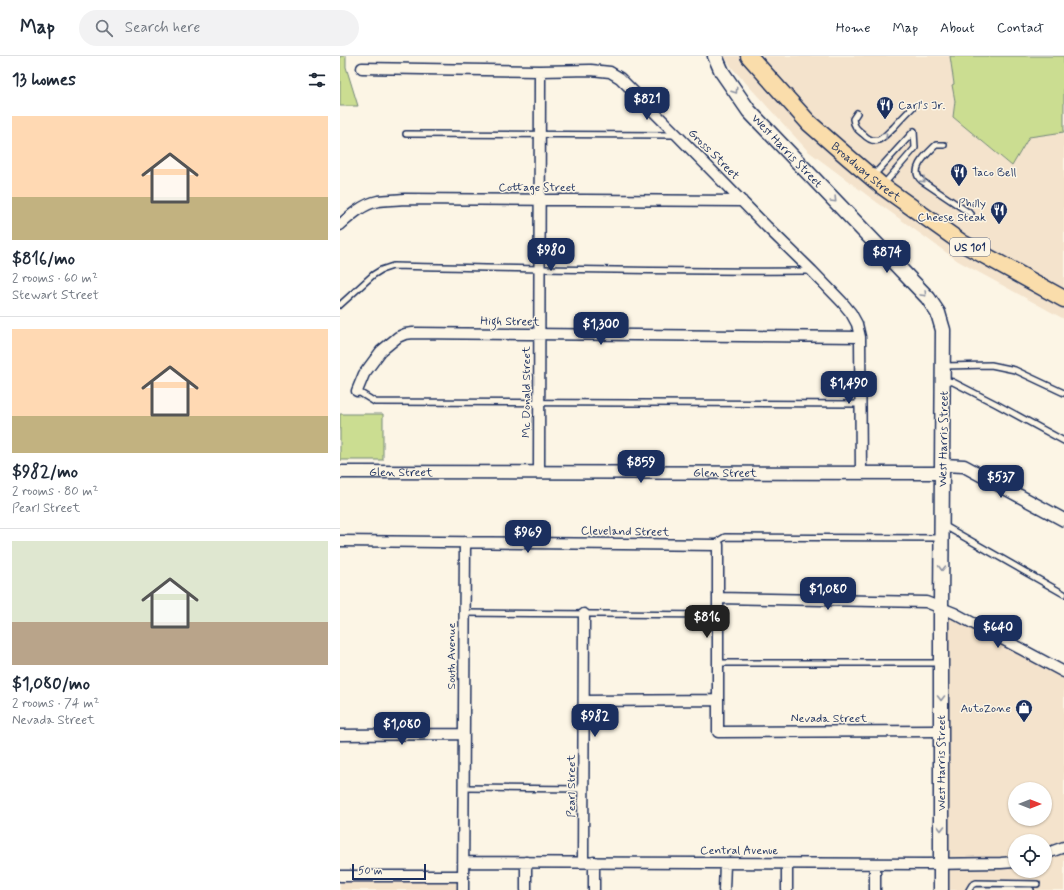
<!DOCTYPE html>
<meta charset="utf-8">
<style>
body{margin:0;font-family:Mynerve,sans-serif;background:#f2f2f3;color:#1f2937;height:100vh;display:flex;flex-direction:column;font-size:15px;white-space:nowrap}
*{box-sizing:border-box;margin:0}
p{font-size:13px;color:#747a83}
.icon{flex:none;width:22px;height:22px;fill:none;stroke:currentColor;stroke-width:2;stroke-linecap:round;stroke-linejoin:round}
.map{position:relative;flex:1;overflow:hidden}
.sheet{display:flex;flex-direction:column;background:#fff;width:340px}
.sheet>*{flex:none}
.needle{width:26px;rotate:90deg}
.buttons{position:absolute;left:668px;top:726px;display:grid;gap:8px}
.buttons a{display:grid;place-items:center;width:44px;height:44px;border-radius:50%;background:#fff;box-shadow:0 1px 3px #0004;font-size:20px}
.scale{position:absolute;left:12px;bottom:10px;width:74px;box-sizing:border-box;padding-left:4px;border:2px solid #1b2f5e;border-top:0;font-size:11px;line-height:14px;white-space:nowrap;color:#1b2f5e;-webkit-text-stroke:3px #fcf5e5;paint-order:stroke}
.price{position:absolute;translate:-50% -34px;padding:0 9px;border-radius:8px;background:#1b2f5e;color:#fff;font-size:13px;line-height:26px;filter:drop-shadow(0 1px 2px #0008)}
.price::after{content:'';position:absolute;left:50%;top:24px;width:12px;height:9px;margin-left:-6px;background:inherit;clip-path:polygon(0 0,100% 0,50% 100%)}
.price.current{background:#222;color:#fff}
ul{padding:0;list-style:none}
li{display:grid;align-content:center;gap:8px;height:212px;padding:0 12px}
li+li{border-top:1px solid #e0e1e3}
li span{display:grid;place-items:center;height:124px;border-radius:0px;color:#555}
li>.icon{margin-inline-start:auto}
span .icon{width:72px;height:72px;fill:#fffc;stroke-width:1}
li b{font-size:17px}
h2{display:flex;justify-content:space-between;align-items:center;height:48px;padding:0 12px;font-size:17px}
header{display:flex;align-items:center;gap:24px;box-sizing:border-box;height:56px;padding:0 20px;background:#fff;border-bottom:1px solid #e0e1e3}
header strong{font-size:19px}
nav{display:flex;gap:22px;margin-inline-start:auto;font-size:14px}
.search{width:280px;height:36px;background:#f2f2f3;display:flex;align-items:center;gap:10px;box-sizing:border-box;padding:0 14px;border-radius:22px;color:#747a83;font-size:15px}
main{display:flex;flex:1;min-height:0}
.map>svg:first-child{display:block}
.built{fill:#f4e3cc;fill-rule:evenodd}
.green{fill:#cbdd91;stroke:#738678}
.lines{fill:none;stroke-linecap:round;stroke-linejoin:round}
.service-casing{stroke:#1b2f5e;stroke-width:8}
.minor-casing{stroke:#1b2f5e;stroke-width:13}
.tertiary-casing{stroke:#1b2f5e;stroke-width:15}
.secondary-casing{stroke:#1b2f5e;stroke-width:17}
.trunk-casing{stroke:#1b2f5e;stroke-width:19}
.service{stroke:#fcf5e5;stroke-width:5}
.minor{stroke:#fcf5e5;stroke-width:10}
.tertiary{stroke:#fcf5e5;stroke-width:12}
.secondary{stroke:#fcf5e5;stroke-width:14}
.trunk{stroke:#faddab;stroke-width:16}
.oneway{stroke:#8c92a2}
.labels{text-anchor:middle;stroke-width:3;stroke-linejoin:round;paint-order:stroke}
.shield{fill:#fcf5e5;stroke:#5e6a86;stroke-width:1}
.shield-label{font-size:11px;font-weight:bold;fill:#1b2f5e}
.poi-label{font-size:12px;fill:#1b2f5e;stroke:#fcf5e5;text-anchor:start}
.street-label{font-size:12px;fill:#1b2f5e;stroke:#fcf5e5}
</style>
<header>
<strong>Map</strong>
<div class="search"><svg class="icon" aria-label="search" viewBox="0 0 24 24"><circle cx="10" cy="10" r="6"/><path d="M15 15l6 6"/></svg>Search here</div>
<nav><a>Home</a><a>Map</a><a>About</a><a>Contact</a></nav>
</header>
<main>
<section class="sheet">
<h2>13 homes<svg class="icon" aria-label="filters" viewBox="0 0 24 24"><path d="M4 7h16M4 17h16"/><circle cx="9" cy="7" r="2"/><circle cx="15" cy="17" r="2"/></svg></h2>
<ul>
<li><span style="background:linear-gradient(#ffd9b3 65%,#c2b280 0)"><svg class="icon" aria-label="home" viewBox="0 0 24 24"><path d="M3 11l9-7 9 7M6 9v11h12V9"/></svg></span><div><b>$816/mo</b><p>2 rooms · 60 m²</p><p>Stewart Street</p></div></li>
<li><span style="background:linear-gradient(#ffd9b3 70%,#c2b280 0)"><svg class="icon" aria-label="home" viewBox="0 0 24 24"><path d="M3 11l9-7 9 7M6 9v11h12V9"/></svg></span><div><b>$982/mo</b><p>2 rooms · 80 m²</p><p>Pearl Street</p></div></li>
<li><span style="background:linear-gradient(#dfe7d0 65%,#b9a48a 0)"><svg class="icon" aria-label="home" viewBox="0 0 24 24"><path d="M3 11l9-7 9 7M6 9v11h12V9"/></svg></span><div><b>$1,080/mo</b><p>2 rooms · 74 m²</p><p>Nevada Street</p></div></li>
</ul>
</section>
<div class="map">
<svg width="724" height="834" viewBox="0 0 724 834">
<rect width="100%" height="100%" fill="#fcf5e5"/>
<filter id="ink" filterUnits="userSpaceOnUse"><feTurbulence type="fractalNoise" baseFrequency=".025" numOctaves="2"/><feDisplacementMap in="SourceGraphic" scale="8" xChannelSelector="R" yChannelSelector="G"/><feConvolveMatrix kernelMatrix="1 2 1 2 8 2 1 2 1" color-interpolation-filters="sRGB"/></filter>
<g filter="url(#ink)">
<path class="built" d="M384,0H610L614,28L615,45L613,61L669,108L689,81L722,76L724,78V263L618,205L531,142L468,95L393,13Z
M601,552L724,616V834H601ZM675,733H705V763H675ZM675,785H705V815H675Z
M123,820V834H0V821Z"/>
<path class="green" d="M0,0H6V11L18,50H0Z
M610,0H724V76L689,81L672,110L613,61L615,45L612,29L614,28Z
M0,358H43V404H0Z"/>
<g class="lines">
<defs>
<path id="service" d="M517,57L513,63C514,71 517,73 523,78C537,92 543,81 554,71C560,64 566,58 572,52
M66,78L336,79
M604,89H596C587,98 568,114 582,125L631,158
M533,120L574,75
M544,128L575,92L574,75
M0,249L33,219L41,214L53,210C192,213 332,216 471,215
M604,310L651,309L675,314L724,337
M604,324L613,326L656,348L724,385
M17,335L35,346L520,348
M603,469L724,538
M378,489L380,484L385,481L600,482
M124,557L378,559
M378,607H600
M123,732L244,733
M629,834L632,829L636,827L697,828
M636,834H691"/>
<path id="minor" d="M22,12L200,15L251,14L270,16L280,22L337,79L427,171L472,215L502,246L511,257L517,268L520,281L521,417
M0,169C10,160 23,148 38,145C46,144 55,144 64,143L402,145
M17,335L24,318L41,295L58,281L65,278L73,277L520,281
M199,416L200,15
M0,485L378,489V676L601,675
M378,542L586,546L614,557L724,616
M244,645L378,644
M0,679L124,678
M705,798L724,791
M123,806L587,808L661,807L675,806
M186,806V834
M243,806L244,558
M254,806V834
M0,820H123
M123,834L125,486
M384,834L385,808
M447,834V808
M535,834V808"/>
<g id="tertiary">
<path d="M602,409L624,410L724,464"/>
<path id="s1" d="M0,416L602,417"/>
</g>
<g id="secondary">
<path id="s2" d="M375,0L382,16L409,55L588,242L598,257L603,274L601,552V834"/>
</g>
<g id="trunk">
<path id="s3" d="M409,0L469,67L509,102L542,130L622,187L724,243"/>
</g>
</defs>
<use href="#service" class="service-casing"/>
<use href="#minor" class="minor-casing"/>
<use href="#tertiary" class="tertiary-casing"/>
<use href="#secondary" class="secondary-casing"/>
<use href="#trunk" class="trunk-casing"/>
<use href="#service" class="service"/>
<use href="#minor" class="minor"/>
<use href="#tertiary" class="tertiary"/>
<use href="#secondary" class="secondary"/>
<use href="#trunk" class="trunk"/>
</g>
<defs><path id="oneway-chevron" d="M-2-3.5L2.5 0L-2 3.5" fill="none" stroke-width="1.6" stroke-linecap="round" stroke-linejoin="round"/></defs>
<g class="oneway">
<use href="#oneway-chevron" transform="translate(395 35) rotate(56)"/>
<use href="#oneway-chevron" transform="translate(545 79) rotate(-43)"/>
<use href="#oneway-chevron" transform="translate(583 124) rotate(42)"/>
<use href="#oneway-chevron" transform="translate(494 144) rotate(46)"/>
<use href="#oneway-chevron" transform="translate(584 238) rotate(47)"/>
<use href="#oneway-chevron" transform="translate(602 512) rotate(91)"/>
<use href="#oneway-chevron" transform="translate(601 642) rotate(90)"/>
<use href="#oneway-chevron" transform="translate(601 772) rotate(90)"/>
</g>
</g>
<defs>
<symbol id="restaurant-pin" viewBox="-11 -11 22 30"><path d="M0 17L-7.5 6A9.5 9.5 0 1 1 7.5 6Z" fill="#1b2f5e" stroke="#fcf5e5"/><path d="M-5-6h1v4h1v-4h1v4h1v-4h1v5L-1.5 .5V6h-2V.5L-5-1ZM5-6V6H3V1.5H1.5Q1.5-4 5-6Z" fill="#fff"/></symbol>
<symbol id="shop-pin" viewBox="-11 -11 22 30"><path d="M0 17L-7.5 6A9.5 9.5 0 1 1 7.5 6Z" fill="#1b2f5e" stroke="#fcf5e5"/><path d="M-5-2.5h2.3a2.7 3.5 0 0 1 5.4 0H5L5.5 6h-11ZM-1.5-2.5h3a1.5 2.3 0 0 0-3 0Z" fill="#fff"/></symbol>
</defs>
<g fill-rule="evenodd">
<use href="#restaurant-pin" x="535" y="39" width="20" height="27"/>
<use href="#restaurant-pin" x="609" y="106" width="20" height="27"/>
<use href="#restaurant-pin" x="649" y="144" width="20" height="27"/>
<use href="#shop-pin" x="674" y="642" width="20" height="27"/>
</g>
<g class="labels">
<rect class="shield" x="610" y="182" width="40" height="18" rx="3"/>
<g class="shield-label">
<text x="630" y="195">US 101</text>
</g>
<g class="poi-label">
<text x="558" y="53">Carl's Jr.</text>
<text x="632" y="120">Taco Bell</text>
<text x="646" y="151" text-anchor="end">Philly<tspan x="646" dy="14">Cheese Steak</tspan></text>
<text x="671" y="656" text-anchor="end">AutoZone</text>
</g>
<g class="street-label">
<text dy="4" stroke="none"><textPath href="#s2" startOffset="120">West Harris Street</textPath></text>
<text transform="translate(374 98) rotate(45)" y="4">Gross Street</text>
<text dy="4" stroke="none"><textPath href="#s3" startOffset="165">Broadway Street</textPath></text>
<text x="197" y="135">Cottage Street</text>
<text transform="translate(170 265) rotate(1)" y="4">High Street</text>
<text transform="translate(186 336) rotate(-90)" y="4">Mc Donald Street</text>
<text transform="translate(603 383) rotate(-89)" y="4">West Harris Street</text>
<text dy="4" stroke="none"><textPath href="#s1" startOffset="61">Glen Street</textPath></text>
<text dy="4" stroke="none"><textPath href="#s1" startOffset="385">Glen Street</textPath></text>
<text transform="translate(285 475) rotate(1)" y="4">Cleveland Street</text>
<text transform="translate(111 600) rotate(-90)" y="4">South Avenue</text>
<text x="489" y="666">Nevada Street</text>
<text transform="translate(601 707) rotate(-90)" y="4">West Harris Street</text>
<text transform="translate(231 730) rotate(-90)" y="4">Pearl Street</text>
<text x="399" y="798">Central Avenue</text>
</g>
</g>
</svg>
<div class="buttons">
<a><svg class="needle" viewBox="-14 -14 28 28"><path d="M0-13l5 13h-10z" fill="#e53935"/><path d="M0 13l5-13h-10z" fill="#747a83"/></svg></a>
<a><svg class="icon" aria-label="locate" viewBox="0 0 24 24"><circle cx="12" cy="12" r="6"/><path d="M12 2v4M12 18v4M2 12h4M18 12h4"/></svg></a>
</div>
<div class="scale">50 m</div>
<b class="price" style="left:307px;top:65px">$821</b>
<b class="price" style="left:211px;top:216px">$980</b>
<b class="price" style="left:547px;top:218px">$874</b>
<b class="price" style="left:261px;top:290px">$1,300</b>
<b class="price" style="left:509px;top:349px">$1,490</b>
<b class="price" style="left:301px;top:428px">$859</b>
<b class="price" style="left:661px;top:443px">$537</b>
<b class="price" style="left:188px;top:498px">$969</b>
<b class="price" style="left:488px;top:555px">$1,080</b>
<b class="price current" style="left:367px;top:583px">$816</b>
<b class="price" style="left:658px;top:593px">$640</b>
<b class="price" style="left:255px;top:682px">$982</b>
<b class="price" style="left:62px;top:690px">$1,080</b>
</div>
</main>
